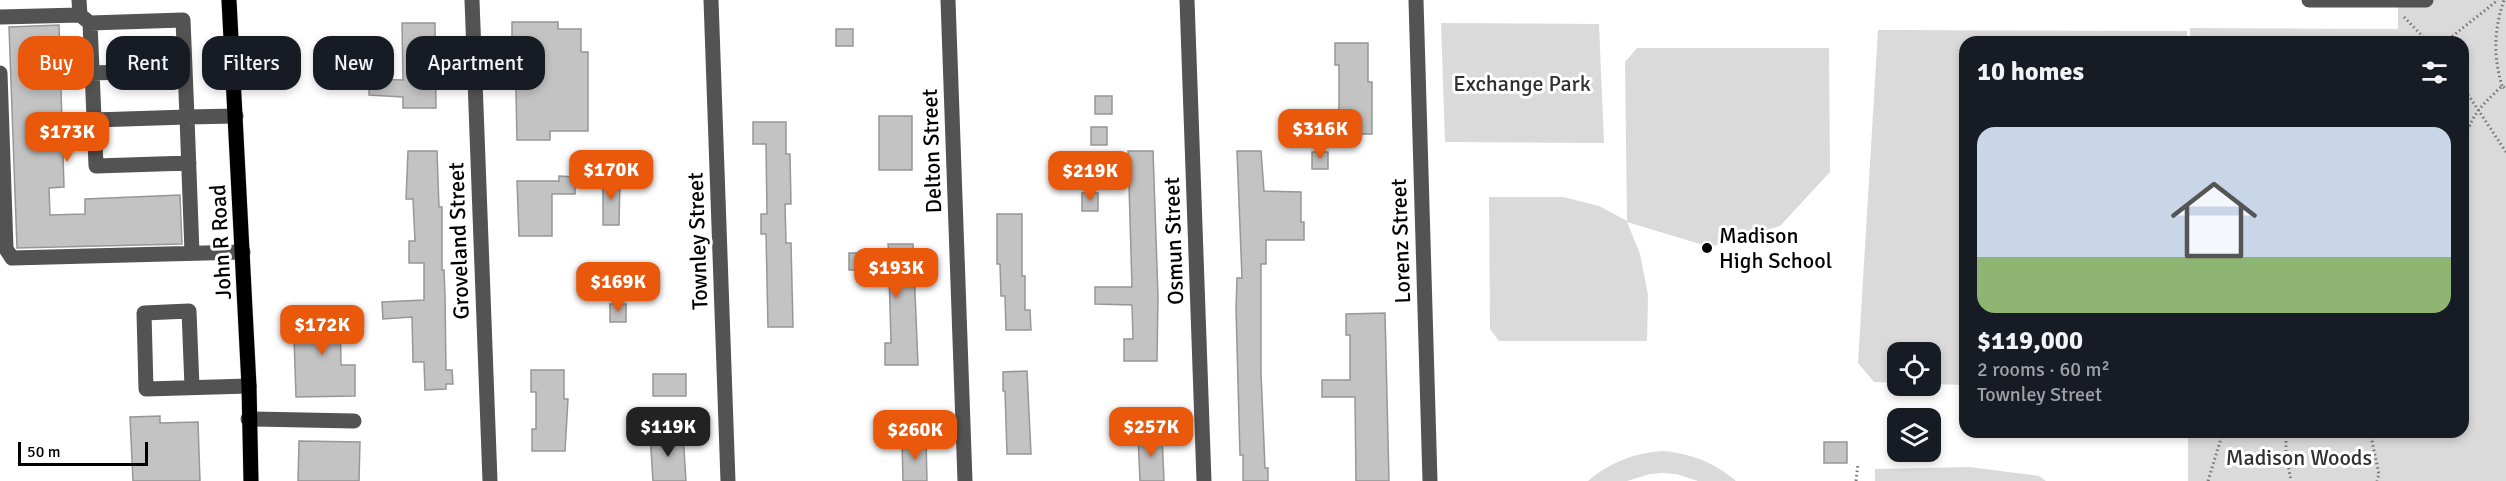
<!DOCTYPE html>
<meta charset="utf-8">
<style>
body{margin:0;font-family:Signika,sans-serif;background:#242831;color:#f1f3f6;height:100vh;display:flex;flex-direction:column;font-size:22px;white-space:nowrap}
*{box-sizing:border-box;margin:0}
p{font-size:20px;color:#9ea1a6}
.icon{flex:none;width:33px;height:33px;fill:none;stroke:currentColor;stroke-width:2;stroke-linecap:round;stroke-linejoin:round}
.map{position:relative;flex:1;overflow:hidden}
.side{position:absolute;left:1959px;top:36px;width:510px;height:402px;display:flex;flex-direction:column;background:#171b24;border-radius:18px;box-shadow:0 3px 9px #0003}
.side>*{flex:none}
.banner{position:absolute;left:18px;top:36px;width:570px;height:54px;display:flex;gap:12px}
.controls{position:absolute;left:1887px;top:342px;display:grid;gap:12px}
.controls a{display:grid;place-items:center;width:54px;height:54px;border-radius:12px;background:#171b24;box-shadow:0 3px 9px #0003;font-size:30px}
.scale{position:absolute;left:18px;bottom:15px;width:130px;box-sizing:border-box;padding-left:6px;border:3px solid #000;border-top:0;font-size:16px;line-height:21px;white-space:nowrap;color:#000;-webkit-text-stroke:4px #fff;paint-order:stroke}
.price{position:absolute;translate:-50% -51px;padding:0 14px;border-radius:12px;background:#ea580c;color:#fff;font-size:20px;line-height:39px;filter:drop-shadow(0 2px 3px #0008)}
.price::after{content:'';position:absolute;left:50%;top:36px;width:18px;height:14px;margin-left:-9px;background:inherit;clip-path:polygon(0 0,100% 0,50% 100%)}
.price.current{background:#222;color:#fff}
ul{padding:0;list-style:none}
li{display:grid;align-content:center;gap:12px;height:318px;padding:0 18px}
li+li{border-top:2px solid #363941}
li span{display:grid;place-items:center;height:186px;border-radius:18px;color:#555}
li>.icon{margin-inline-start:auto}
span .icon{width:108px;height:108px;fill:#fffc;stroke-width:1}
li b{font-size:26px}
h2{display:flex;justify-content:space-between;align-items:center;height:72px;padding:0 18px;font-size:26px}
.tag{padding:0 21px;border-radius:18px;background:#171b24;box-shadow:0 3px 9px #0003;font-size:21px;line-height:54px}
.tag.current{background:#ea580c;color:#fff}
.map>svg:first-child{display:block}
.green{fill:#dadada}
.building{fill:#c3c3c3;stroke:#979797;stroke-width:1.5}
.lines{fill:none;stroke-linecap:round;stroke-linejoin:round}
.major-casing{stroke:#dbdbdb;stroke-width:16}
.path{stroke:#757575;stroke-width:3;stroke-dasharray:1.5 3;stroke-linecap:butt}
.minor{stroke:#535353;stroke-width:15}
.major{stroke:#000;stroke-width:15}
.poi-dot{fill:#000;stroke:#fff;stroke-width:2}
.labels{text-anchor:middle;stroke-width:6;stroke-linejoin:round;paint-order:stroke}
.park-label{font-size:22px;fill:#313131;stroke:#fff}
.street-label{font-size:22px;fill:#000;stroke:#fff}
.poi-label{font-size:22px;fill:#000;stroke:#fff;text-anchor:start}
</style>
<div class="map">
<svg width="2506" height="481" viewBox="0 0 2506 481">
<rect width="100%" height="100%" fill="#fff"/>
<path class="green" d="M2398,0H2506V481H2188V432H2463V42H2190V28L2398,29Z
M1441,23L1599,24L1604,143L1445,142Z
M1878,30L2187,31V42H1965V385L1931,384L1930,352H1898L1897,383L1874,382L1858,363Z
M1637,48H1829L1830,172L1780,226L1710,247L1627,222L1640,254L1648,295L1647,341H1499L1490,329L1489,197H1563L1599,206L1627,221L1625,62Z
M1663,451C1692,454 1714,462 1736,481H1698L1676,474L1663,473L1650,474L1627,481H1588C1611,462 1634,453 1663,451Z
M1969,467L2039,476L2046,481H1875V469Z"/>
<path class="building" d="M512,22H558V29H581V52H588V131H550V140H517L515,44H512Z
M402,23H435L436,108H403V97L369,95V79L403,80Z
M59,25L64,187L49,188L50,215L85,214V199L180,195L182,244L17,248L9,27Z
M836,29H853V46H836Z
M1335,43H1368V82H1372V134H1339V65H1335Z
M1095,96H1112V114H1095Z
M879,116H912V170H879Z
M753,122H786V154H790L791,204H785L786,243H791L793,327H768L766,234H761V214H767L766,144H753Z
M1091,127H1107V145H1091Z
M408,151H437L439,207H442V270H444L445,295L446,370H452L453,384H446V389L425,390L424,362H413L412,317L383,319L382,302L424,300V263H409V241H415L413,199H406Z
M1128,151H1153L1158,296L1157,361H1124V339H1133L1132,305L1095,304V287H1132Z
M1237,151H1261L1264,191L1301,192V222H1304V240H1266V264H1261V373L1265,468H1268V481H1243V455H1240L1236,309L1237,278H1242Z
M1312,152H1328V169H1312Z
M559,176L575,177V194H552V236H519L517,181H559Z
M603,177H620L619,225H603Z
M1082,193H1098V211H1082Z
M997,214H1022V276H1025V310H1030L1031,330H1006L1005,296H1001L1000,264H997Z
M888,244H913L918,365H885V343H891L889,270H849V253H889Z
M610,304H626V322H610Z
M340,306L341,365H355V396L296,397L294,337H302L301,307Z
M1385,313L1389,481H1356L1355,397H1322V380H1350V335H1346V314Z
M531,370H564V399H568L565,451H532V429H536V392H531Z
M1027,371L1031,454H1007L1005,391H1003V372Z
M653,374H686V396H653Z
M160,416V423L198,422L200,481H133L130,417Z
M650,434H683L686,481H653Z
M1138,436H1162L1164,481H1140Z
M926,440L927,481H903L902,441Z
M299,441L360,442L359,481H298Z
M1824,442H1847V463H1824Z"/>
<g class="lines">
<defs>
<path id="major" d="M229,0L249,386L251,481"/>
</defs>
<use href="#major" class="major-casing"/>
<path class="path" d="M2404,17L2428,42
M2445,42L2498,0
M2502,86C2493,56 2494,29 2504,0
M2463,87L2506,152
M2463,148C2469,117 2480,107 2502,86L2506,89
M2286,432V453L2291,481
M2370,432L2379,474L2377,481
M1856,481L1858,464
M2208,481L2223,432"/>
<path class="minor" d="M472,0L490,481
M711,0L728,481
M948,0L965,481
M1187,0L1204,481
M1416,0L1430,481
M2309,0H2426
M80,15L90,23L183,20L187,117L236,116
M0,17L80,15L79,0
M90,23L96,166L189,163
M0,73L6,249L12,258L243,252
M92,73L185,70
M94,120L187,117L192,253
M192,387L189,311L144,313L146,389L249,386
M248,419L354,421"/>
<use href="#major" class="major"/>
</g>
<circle class="poi-dot" cx="1707" cy="248" r="6"/>
<g class="labels">
<g class="park-label">
<text x="1522" y="91">Exchange Park</text>
<text x="2299" y="465">Madison Woods</text>
</g>
<g class="street-label">
<text transform="translate(931 151) rotate(-92)" y="8">Delton Street</text>
<text transform="translate(458 241) rotate(-92)" y="8">Groveland Street</text>
<text transform="translate(697 241) rotate(-92)" y="8">Townley Street</text>
<text transform="translate(1173 241) rotate(-92)" y="8">Osmun Street</text>
<text transform="translate(1400 241) rotate(-92)" y="8">Lorenz Street</text>
<text transform="translate(220 242) rotate(-93)" y="8">John R Road</text>
</g>
<g class="poi-label">
<text x="1719" y="243">Madison<tspan x="1719" dy="25">High School</tspan></text>
</g>
</g>
</svg>
<div class="controls">
<a><svg class="icon" aria-label="locate" viewBox="0 0 24 24"><circle cx="12" cy="12" r="6"/><path d="M12 2v4M12 18v4M2 12h4M18 12h4"/></svg></a>
<a><svg class="icon" aria-label="layers" viewBox="0 0 24 24"><path d="M12 4l9 5-9 5-9-5zM3 14l9 5 9-5"/></svg></a>
</div>
<div class="scale">50 m</div>
<b class="price" style="left:1320px;top:160px">$316K</b>
<b class="price" style="left:67px;top:163px">$173K</b>
<b class="price" style="left:611px;top:201px">$170K</b>
<b class="price" style="left:1090px;top:202px">$219K</b>
<b class="price" style="left:896px;top:299px">$193K</b>
<b class="price" style="left:618px;top:313px">$169K</b>
<b class="price" style="left:322px;top:356px">$172K</b>
<b class="price current" style="left:668px;top:458px">$119K</b>
<b class="price" style="left:1151px;top:458px">$257K</b>
<b class="price" style="left:915px;top:461px">$260K</b>
<div class="banner">
<a class="tag current">Buy</a>
<a class="tag">Rent</a>
<a class="tag">Filters</a>
<a class="tag">New</a>
<a class="tag">Apartment</a>
</div>
<section class="side">
<h2>10 homes<svg class="icon" aria-label="filters" viewBox="0 0 24 24"><path d="M4 7h16M4 17h16"/><circle cx="9" cy="7" r="2"/><circle cx="15" cy="17" r="2"/></svg></h2>
<ul>
<li><span style="background:linear-gradient(#c9d6e8 70%,#8fb573 0)"><svg class="icon" aria-label="home" viewBox="0 0 24 24"><path d="M3 11l9-7 9 7M6 9v11h12V9"/></svg></span><div><b>$119,000</b><p>2 rooms · 60 m²</p><p>Townley Street</p></div></li>
</ul>
</section>
</div>
